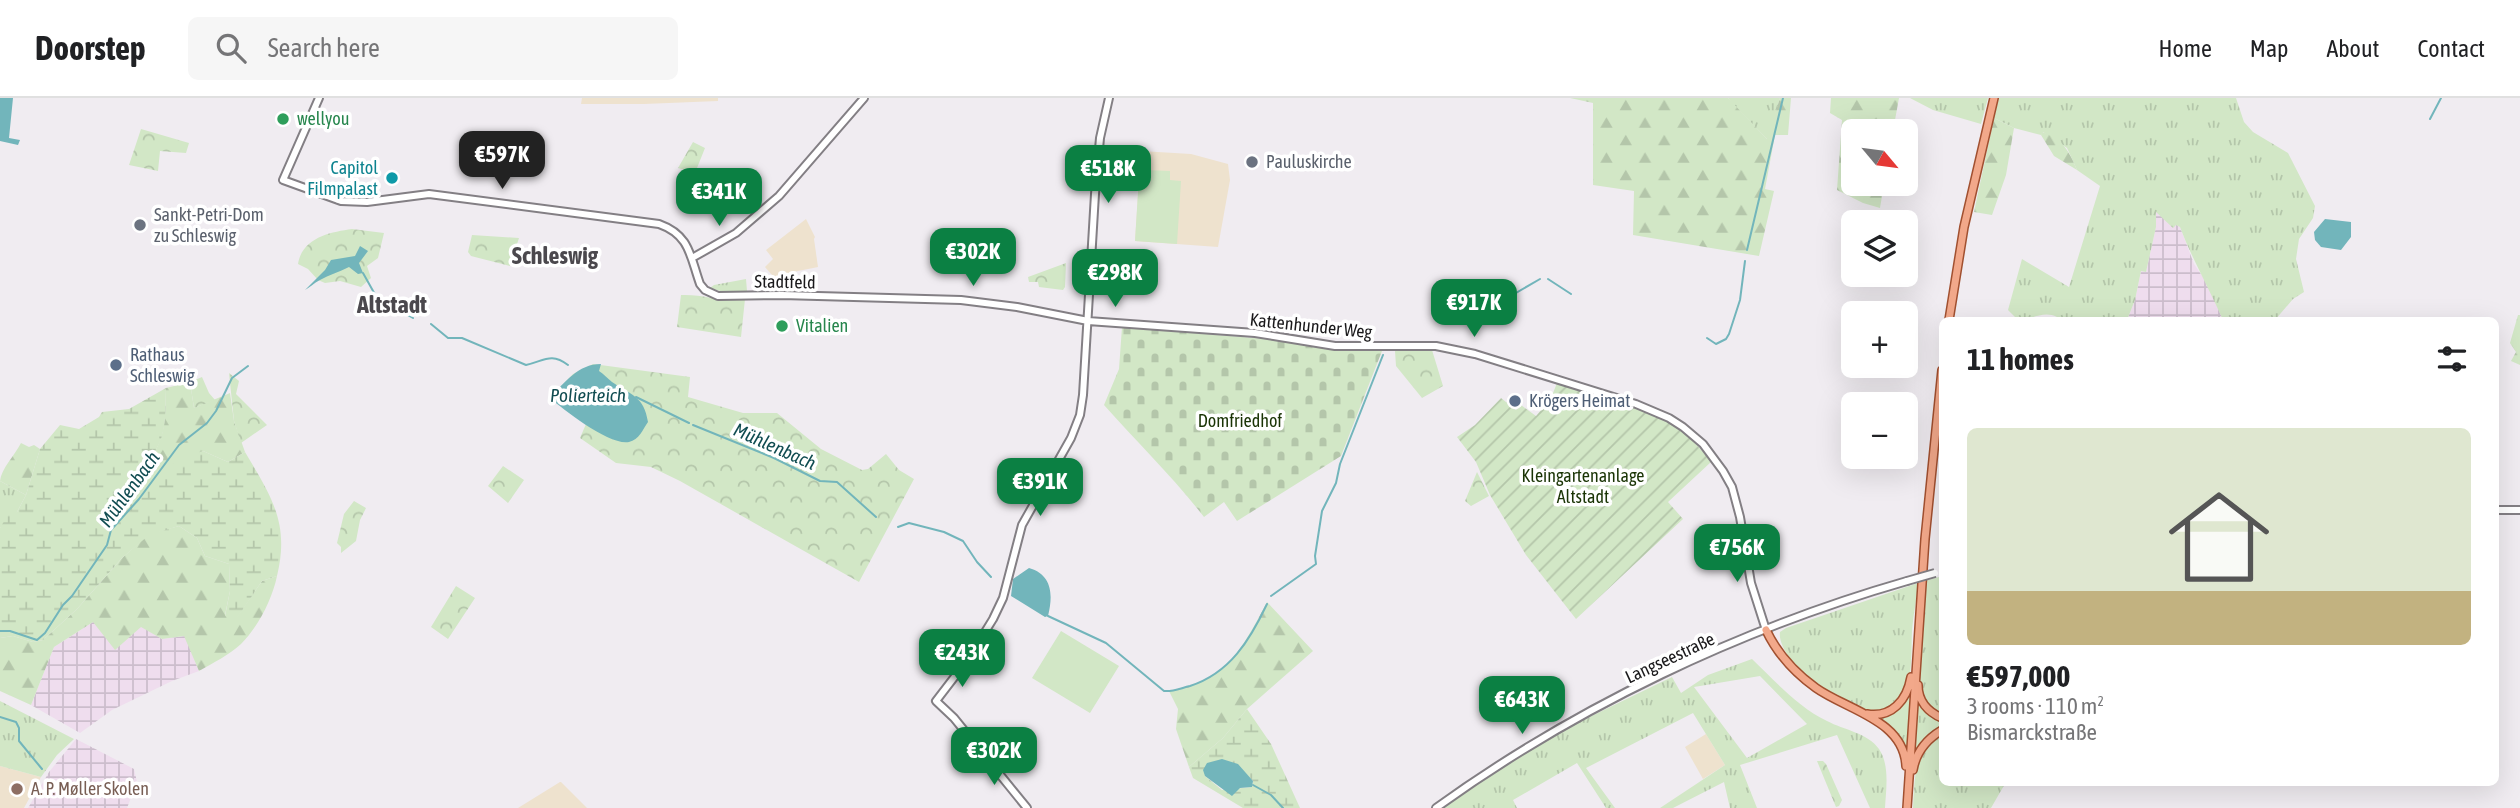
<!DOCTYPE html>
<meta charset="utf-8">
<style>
body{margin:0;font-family:"Asap Condensed",sans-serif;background:#f6f6f6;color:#202124;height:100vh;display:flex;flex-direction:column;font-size:26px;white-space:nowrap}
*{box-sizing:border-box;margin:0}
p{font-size:23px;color:#757577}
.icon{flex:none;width:38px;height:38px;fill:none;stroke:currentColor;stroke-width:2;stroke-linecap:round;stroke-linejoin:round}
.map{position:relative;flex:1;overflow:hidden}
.drawer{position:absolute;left:1939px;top:219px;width:560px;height:469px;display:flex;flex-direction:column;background:#fff;border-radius:10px;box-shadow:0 7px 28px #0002}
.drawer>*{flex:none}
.needle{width:46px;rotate:119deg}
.buttons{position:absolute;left:1841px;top:21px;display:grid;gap:14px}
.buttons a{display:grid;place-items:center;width:77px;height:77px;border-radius:10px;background:#fff;box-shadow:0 7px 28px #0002;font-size:35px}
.price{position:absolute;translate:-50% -60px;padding:0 16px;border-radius:14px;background:#0b8043;color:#fff;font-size:23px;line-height:46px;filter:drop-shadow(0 2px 4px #0008)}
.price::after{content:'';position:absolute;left:50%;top:42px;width:21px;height:16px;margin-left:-10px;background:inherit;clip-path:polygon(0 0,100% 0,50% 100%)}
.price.selected{background:#222;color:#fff}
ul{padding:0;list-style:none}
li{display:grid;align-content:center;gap:14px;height:371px;padding:0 28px}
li+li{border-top:2px solid #e0e0e0}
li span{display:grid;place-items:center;height:217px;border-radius:10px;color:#555}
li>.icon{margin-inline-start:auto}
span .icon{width:126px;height:126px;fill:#fffc;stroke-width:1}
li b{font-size:30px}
h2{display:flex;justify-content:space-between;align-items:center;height:84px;padding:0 28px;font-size:30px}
header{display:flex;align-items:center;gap:42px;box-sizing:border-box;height:98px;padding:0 35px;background:#fff;border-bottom:2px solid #e0e0e0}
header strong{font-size:33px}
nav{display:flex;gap:38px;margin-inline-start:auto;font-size:24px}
.search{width:490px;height:63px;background:#f6f6f6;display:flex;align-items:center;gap:18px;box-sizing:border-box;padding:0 24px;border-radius:10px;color:#757577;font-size:26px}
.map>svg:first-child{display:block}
.industrial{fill:url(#industrial-grid)}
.education{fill:#eee2ce}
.grass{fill:url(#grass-tufts);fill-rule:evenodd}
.forest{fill:url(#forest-firs)}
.wetland{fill:url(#wetland-marsh);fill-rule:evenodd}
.cemetery{fill:url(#cemetery-stones)}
.park{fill:url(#park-crowns)}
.garden{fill:url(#garden-furrows)}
.pitch{fill:#d2e7c6}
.water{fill:#72b5bb}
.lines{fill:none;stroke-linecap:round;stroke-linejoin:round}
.stream{stroke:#72b5bb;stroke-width:2}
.tertiary-casing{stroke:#837f84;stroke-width:10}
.primary-casing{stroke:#a15030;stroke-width:10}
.tertiary{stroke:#fff;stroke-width:6}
.primary{stroke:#f2a88a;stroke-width:7}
.tertiary-bridge-casing{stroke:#837f84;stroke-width:10;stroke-linecap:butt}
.tertiary-bridge{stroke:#fff;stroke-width:6}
.leisure-dot{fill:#2e9e5b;stroke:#fff;stroke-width:2.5}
.worship-dot{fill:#6b7280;stroke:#fff;stroke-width:2.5}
.culture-dot{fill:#0f9aa8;stroke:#fff;stroke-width:2.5}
.service-dot{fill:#5c6f8a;stroke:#fff;stroke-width:2.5}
.education-dot{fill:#8d6e63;stroke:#fff;stroke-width:2.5}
.labels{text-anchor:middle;stroke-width:7;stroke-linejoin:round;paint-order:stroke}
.leisure-label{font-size:18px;fill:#27864d;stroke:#fff;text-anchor:start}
.worship-label{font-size:18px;fill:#5b616d;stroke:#fff;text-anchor:start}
.culture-label{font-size:18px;fill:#0d838f;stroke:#fff;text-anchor:end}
.street-label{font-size:18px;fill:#1a191b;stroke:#fff}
.service-label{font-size:18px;fill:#4e5e75;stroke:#fff;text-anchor:start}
.park-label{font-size:18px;fill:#1a3405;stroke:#fff}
.education-label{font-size:18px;fill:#785e54;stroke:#fff;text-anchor:start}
.water-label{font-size:19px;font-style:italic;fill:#104c51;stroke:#fff}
.district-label{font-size:24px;font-weight:bold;fill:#4b484d;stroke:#fff}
</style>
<header>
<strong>Doorstep</strong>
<div class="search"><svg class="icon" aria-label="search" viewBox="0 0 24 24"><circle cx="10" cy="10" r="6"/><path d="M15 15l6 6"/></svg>Search here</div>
<nav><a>Home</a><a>Map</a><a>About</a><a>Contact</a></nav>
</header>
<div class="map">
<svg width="2520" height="710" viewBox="0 0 2520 710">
<defs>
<pattern id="industrial-grid" width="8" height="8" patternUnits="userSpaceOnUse" patternTransform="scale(1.75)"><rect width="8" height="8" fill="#efddee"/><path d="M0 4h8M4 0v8" fill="none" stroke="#ccbdcc"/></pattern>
<pattern id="grass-tufts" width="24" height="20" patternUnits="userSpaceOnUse" patternTransform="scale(1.75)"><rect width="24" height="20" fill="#d2e7c6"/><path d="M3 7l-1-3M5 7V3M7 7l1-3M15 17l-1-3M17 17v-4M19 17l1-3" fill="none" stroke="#b4c6aa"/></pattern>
<pattern id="forest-firs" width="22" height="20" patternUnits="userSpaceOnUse" patternTransform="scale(1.75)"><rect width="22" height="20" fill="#d2e7c6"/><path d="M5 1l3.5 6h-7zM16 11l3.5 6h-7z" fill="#b4c6aa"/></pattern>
<pattern id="wetland-marsh" width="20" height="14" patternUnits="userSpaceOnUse" patternTransform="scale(1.75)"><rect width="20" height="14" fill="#d2e7c6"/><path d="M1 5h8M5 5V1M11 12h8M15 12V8" fill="none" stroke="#b4c6aa"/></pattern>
<pattern id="cemetery-stones" width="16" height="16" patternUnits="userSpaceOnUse" patternTransform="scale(1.75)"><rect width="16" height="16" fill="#d2e7c6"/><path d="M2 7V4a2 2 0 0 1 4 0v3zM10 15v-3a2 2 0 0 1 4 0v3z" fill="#b4c6aa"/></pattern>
<pattern id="park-crowns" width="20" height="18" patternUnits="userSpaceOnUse" patternTransform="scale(1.75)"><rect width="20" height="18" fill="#d2e7c6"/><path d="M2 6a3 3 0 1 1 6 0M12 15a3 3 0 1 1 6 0" fill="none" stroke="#b4c6aa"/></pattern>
<pattern id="garden-furrows" width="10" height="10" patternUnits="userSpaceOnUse" patternTransform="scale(1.75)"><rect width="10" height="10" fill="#d2e7c6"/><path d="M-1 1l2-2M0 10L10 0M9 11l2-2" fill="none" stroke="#b4c6aa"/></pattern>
</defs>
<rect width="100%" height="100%" fill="#f0ecf1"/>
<path class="industrial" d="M2155,113L2180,129L2194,166L2207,185L2223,222H2127L2135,202L2141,173L2146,174L2156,129Z
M93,524L142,528L162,541L185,538L199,573L172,583L112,612L80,635L31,607L54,549Z
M76,641L134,671L137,684L127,710H28L49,674Z"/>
<path class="education" d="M582,0H718V3L644,6H581Z
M1141,53L1191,56L1228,66L1230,82L1218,149L1135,143Z
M806,121L815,139L814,141L818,169L788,175L777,183L765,169L773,161L766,152Z
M1706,636L1725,667L1703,681L1685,649Z
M0,668L41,679L24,710H0Z
M561,684L587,710H518L560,684Z"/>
<path class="grass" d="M1728,0H1780L1768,42L1731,4Z
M1910,0H1988L1981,26L1933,12Z
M1999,0H2236L2244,24L2253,34L2288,55L2315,108L2313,120L2299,141L2296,161L2304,194L2293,201L2275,222H2223C2209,190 2192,161 2180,129L2176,127L2173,130L2156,114V129L2146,174L2141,173L2135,202L2127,222H2055L2057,219C2043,212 2032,222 2018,222L2008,212L2022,161L2069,189L2100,88L2077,72L2067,50L2043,34L2041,37L2014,30L1994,20Z
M746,181L747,193L727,195L710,190L714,187Z
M0,383L26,397L17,414L0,430Z
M1942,478V617C1926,610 1921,596 1920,579L1925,483Z
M1918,485C1917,501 1913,517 1912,533C1911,553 1913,579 1904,597C1878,646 1775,568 1780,534L1786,530Z
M1752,561C1775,583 1798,609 1827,623C1844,632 1868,635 1879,651C1890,667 1886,692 1885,710H1870L1837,637L1740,667L1757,710H1730L1724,684L1673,710H1660L1725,667L1693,615L1586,670L1615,710H1606L1577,665L1513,702L1517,710H1442L1521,658L1577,625L1672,579L1681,595L1708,577ZM1760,578L1807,626L1747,660L1694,589Z
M1912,592L1908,659C1902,640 1891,627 1872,618C1892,615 1902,611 1912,592Z
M1917,595L1942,622V630L1913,660Z
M0,603L74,641L57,657L41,679L0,668Z
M1942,635V684H2006L1991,710H1913C1915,677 1913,656 1942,635Z"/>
<path class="forest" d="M1570,0H1728L1767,41L1780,0H1791L1788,37H1775L1765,91L1774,93L1759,158L1633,137L1634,93L1593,87V5Z
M1831,0H1899L1893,33H1853V86H1884L1880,110L1863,105L1837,92L1842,22L1830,15Z
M1994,20L2014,30L2006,77L1992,117L1974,114Z
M2042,34C2063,41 2069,53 2077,72L2054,58L2041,37Z
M2518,217H2520V267L2511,263L2516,254L2510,245Z
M190,284L194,310L230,295L234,323L245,354L228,364L203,353L145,392L141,373C166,343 165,328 166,290Z
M21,345L29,349L34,347L40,351L26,397L0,383C1,371 15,357 21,345Z
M179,428L197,440L205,458L229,466L230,493L225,517L237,519L262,483L277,478C272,502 258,529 241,546C229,557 213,565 199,573L184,538L162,541L141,529L115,552L93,524L54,549L31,607L0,593V540L13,538L33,544L43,542L77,511L122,460L149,436Z
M1267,504L1313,553L1247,611L1223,640L1189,669L1176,631L1178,611L1169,593C1181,590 1194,587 1206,581C1235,568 1253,530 1267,504Z"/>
<path class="wetland" d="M166,290C165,329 167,342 141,373L145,391L178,361L203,353L228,364L245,354C271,398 290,425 277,478L262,483L237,520L225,518L230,493L229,466L205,458L197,440L179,428L149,437L122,460L77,511L43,542L33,544L13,538L0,540V430L9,415L17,414L26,397L40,351L60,327L79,331L99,319L102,314L129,311Z
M1247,611L1271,646L1300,710H1243L1193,680L1189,669L1223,640ZM1246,676L1253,683L1252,689L1222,692L1205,678Z"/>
<path class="cemetery" d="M1122,229L1290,243L1346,252L1382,253L1341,358L1237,423L1224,404L1204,419C1173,379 1137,344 1104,307L1119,271Z"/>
<path class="park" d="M141,31L189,45L186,55L160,53L158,73L129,67Z
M693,44L705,50L695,75L678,70Z
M352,131L384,135L378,160L367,168L371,180L361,189L340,183L325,185L318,182L308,171L298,166C302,140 330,134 352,131Z
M472,137L519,140L510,168L471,158L468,154Z
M1066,165L1065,189L1063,192L1039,189L1038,184H1029L1028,179Z
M681,197C707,196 718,205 745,201L741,239L677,229Z
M1432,252L1443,288L1422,300L1396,268L1395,253Z
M593,266L690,279L688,299L743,315H777L821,351L862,372L868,371L886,356L899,372L914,381L859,484L680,383L651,369L616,365L580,340L586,326L550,300L573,276Z
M229,275L239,283L236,296L267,327L241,345L234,323Z
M202,279L209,295L215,302L194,310L190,284Z
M503,368L524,382L508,405L488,388Z
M1477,374L1489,398L1471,408L1465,403Z
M354,403L366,410L360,422L356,443L341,455V449L337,445L344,416Z
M456,488L475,500L448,541L431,529Z
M1817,663H1823L1826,666L1842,702L1839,708L1836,709Z"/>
<path class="garden" d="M1557,285C1595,297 1637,306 1672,326C1688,335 1700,350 1711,364L1668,404L1683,421L1576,521L1526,457L1490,397L1476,364L1457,339L1475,327L1501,300L1516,312L1521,307L1536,318L1551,300Z"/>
<path class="pitch" d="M1140,62H1146V72L1170,73V82L1181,83L1177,146L1135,143Z
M1061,533L1119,568L1090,615L1032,580Z"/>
<path class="water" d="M0,0H13L9,40L20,42L18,47L0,43Z
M2325,121L2351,124V139L2341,152L2321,149L2315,142L2314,134Z
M360,148L368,153L359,165L363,175L358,176L349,169C339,174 329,177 320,182C314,185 309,190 305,192L325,172L331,162L355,158Z
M601,266L599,273C604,276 607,280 612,284C631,297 644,298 648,324C643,331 639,342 629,344C610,348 564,312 550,300C564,285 578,266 601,266Z
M1029,470C1053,477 1053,498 1048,518L1045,519L1011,498L1013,481Z
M1222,661L1238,666L1253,683L1252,689L1240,690L1232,698L1205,678L1203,672L1207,665Z"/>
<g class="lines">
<path class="stream" d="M2430,21L2441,0
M1747,152L1783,0
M363,175L377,200L413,220
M1548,181L1571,196
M1490,210L1540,181
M431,226L448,240H462L526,267C544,263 551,254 568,267
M1707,240L1716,246L1726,241L1729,236L1740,202L1745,163
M636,299L689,325
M693,327L774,360L820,383L837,384L876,419
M898,429L909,425L944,434L963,443L977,464L991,479
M1271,498L1316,466L1315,458L1322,413L1336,385L1340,366L1383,257
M1048,518L1106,545L1164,593C1173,594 1181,590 1190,588C1230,575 1250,542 1267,506
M0,533H10L37,542L45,535L63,507L72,498L107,447L111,432L139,401L179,347L207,325L216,313L232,280L248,268
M0,619L16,624L19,630V643L42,671
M1253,687L1271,697L1283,710"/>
<defs>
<path id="tertiary" d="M319,0L283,82L341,103L367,104L429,96L659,126C690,137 690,158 700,186L705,192L718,198L782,197L961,202L1017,209L1088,223L1255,235L1335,248H1436L1475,256L1636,306L1669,320L1683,329L1703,346L1723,373L1732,389L1740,419L1751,485L1766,532
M692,160L736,135L779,98L864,0
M2496,412H2520
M1027,710L954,620L936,603L969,560L993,521L1003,500L1022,427L1071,340L1080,317L1083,297L1095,96L1100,40L1109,0
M1436,710C1576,609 1740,531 1907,483"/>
<path id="primary" d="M1949,222L1964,129L1994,0
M1766,532C1777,555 1795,575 1816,590C1847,612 1904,622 1906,668
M1918,587C1918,603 1928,614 1942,620
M1867,616C1892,620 1907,602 1911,579
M1913,672C1916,654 1927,641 1942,632
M1907,710L1925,441L1942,272"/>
</defs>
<use href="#tertiary" class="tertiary-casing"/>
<use href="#primary" class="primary-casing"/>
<use href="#tertiary" class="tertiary"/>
<use href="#primary" class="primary"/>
<defs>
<path id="tertiary-bridge" d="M1907,483L1935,475"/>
</defs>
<use href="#tertiary-bridge" class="tertiary-bridge-casing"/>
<use href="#tertiary-bridge" class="tertiary-bridge"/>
</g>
<g class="leisure-dot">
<circle cx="283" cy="21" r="7"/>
<circle cx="782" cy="228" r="7"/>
</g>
<g class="worship-dot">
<circle cx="1252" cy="64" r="7"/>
<circle cx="140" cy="127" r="7"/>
</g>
<circle class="culture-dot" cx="392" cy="80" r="7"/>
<g class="service-dot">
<circle cx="116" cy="267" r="7"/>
<circle cx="1515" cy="303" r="7"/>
</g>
<circle class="education-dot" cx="17" cy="691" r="7"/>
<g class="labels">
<g class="leisure-label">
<text x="297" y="27">wellyou</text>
<text x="796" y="234">Vitalien</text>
</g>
<g class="worship-label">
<text x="1266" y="70">Pauluskirche</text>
<text x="154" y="123">Sankt-Petri-Dom<tspan x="154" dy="21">zu Schleswig</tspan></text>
</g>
<g class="culture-label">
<text x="378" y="76">Capitol<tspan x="378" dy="21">Filmpalast</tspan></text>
</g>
<g class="street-label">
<text transform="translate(785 184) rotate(1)" y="6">Stadtfeld</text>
<text transform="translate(1311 228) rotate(6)" y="6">Kattenhunder Weg</text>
<text transform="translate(1670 560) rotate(-25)" y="6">Langseestraße</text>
</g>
<g class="service-label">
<text x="130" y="263">Rathaus<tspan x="130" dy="21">Schleswig</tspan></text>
<text x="1529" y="309">Krögers Heimat</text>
</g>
<g class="park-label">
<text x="1240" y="329">Domfriedhof</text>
<text x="1583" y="384">Kleingartenanlage<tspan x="1583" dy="21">Altstadt</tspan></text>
</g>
<g class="education-label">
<text x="31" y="697">A. P. Møller Skolen</text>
</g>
<g class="water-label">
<text x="588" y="304">Polierteich</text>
<text transform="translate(775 348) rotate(24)" y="7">Mühlenbach</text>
<text transform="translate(129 391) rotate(-54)" y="7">Mühlenbach</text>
</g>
<g class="district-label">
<text x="555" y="166">Schleswig</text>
<text x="392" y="215">Altstadt</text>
</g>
</g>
</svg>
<div class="buttons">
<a><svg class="needle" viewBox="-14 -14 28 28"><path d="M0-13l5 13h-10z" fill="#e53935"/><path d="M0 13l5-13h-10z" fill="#757577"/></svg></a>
<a><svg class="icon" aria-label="layers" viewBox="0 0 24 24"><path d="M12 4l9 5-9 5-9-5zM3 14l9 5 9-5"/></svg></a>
<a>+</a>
<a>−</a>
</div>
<b class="price selected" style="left:502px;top:93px">€597K</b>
<b class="price" style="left:1108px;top:107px">€518K</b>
<b class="price" style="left:719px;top:130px">€341K</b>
<b class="price" style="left:973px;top:190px">€302K</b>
<b class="price" style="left:1115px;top:211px">€298K</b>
<b class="price" style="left:1474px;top:241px">€917K</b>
<b class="price" style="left:1040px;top:420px">€391K</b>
<b class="price" style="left:1737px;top:486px">€756K</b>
<b class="price" style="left:962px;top:591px">€243K</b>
<b class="price" style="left:1522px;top:638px">€643K</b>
<b class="price" style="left:994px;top:689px">€302K</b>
<section class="drawer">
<h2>11 homes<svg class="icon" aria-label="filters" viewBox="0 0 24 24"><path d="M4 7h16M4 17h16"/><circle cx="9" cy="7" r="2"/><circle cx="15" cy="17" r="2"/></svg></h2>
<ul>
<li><span style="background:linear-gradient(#dfe7d0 75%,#c2b280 0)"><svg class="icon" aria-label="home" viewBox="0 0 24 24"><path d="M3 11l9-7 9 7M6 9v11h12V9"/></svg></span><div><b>€597,000</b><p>3 rooms · 110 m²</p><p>Bismarckstraße</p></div></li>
</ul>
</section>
</div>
